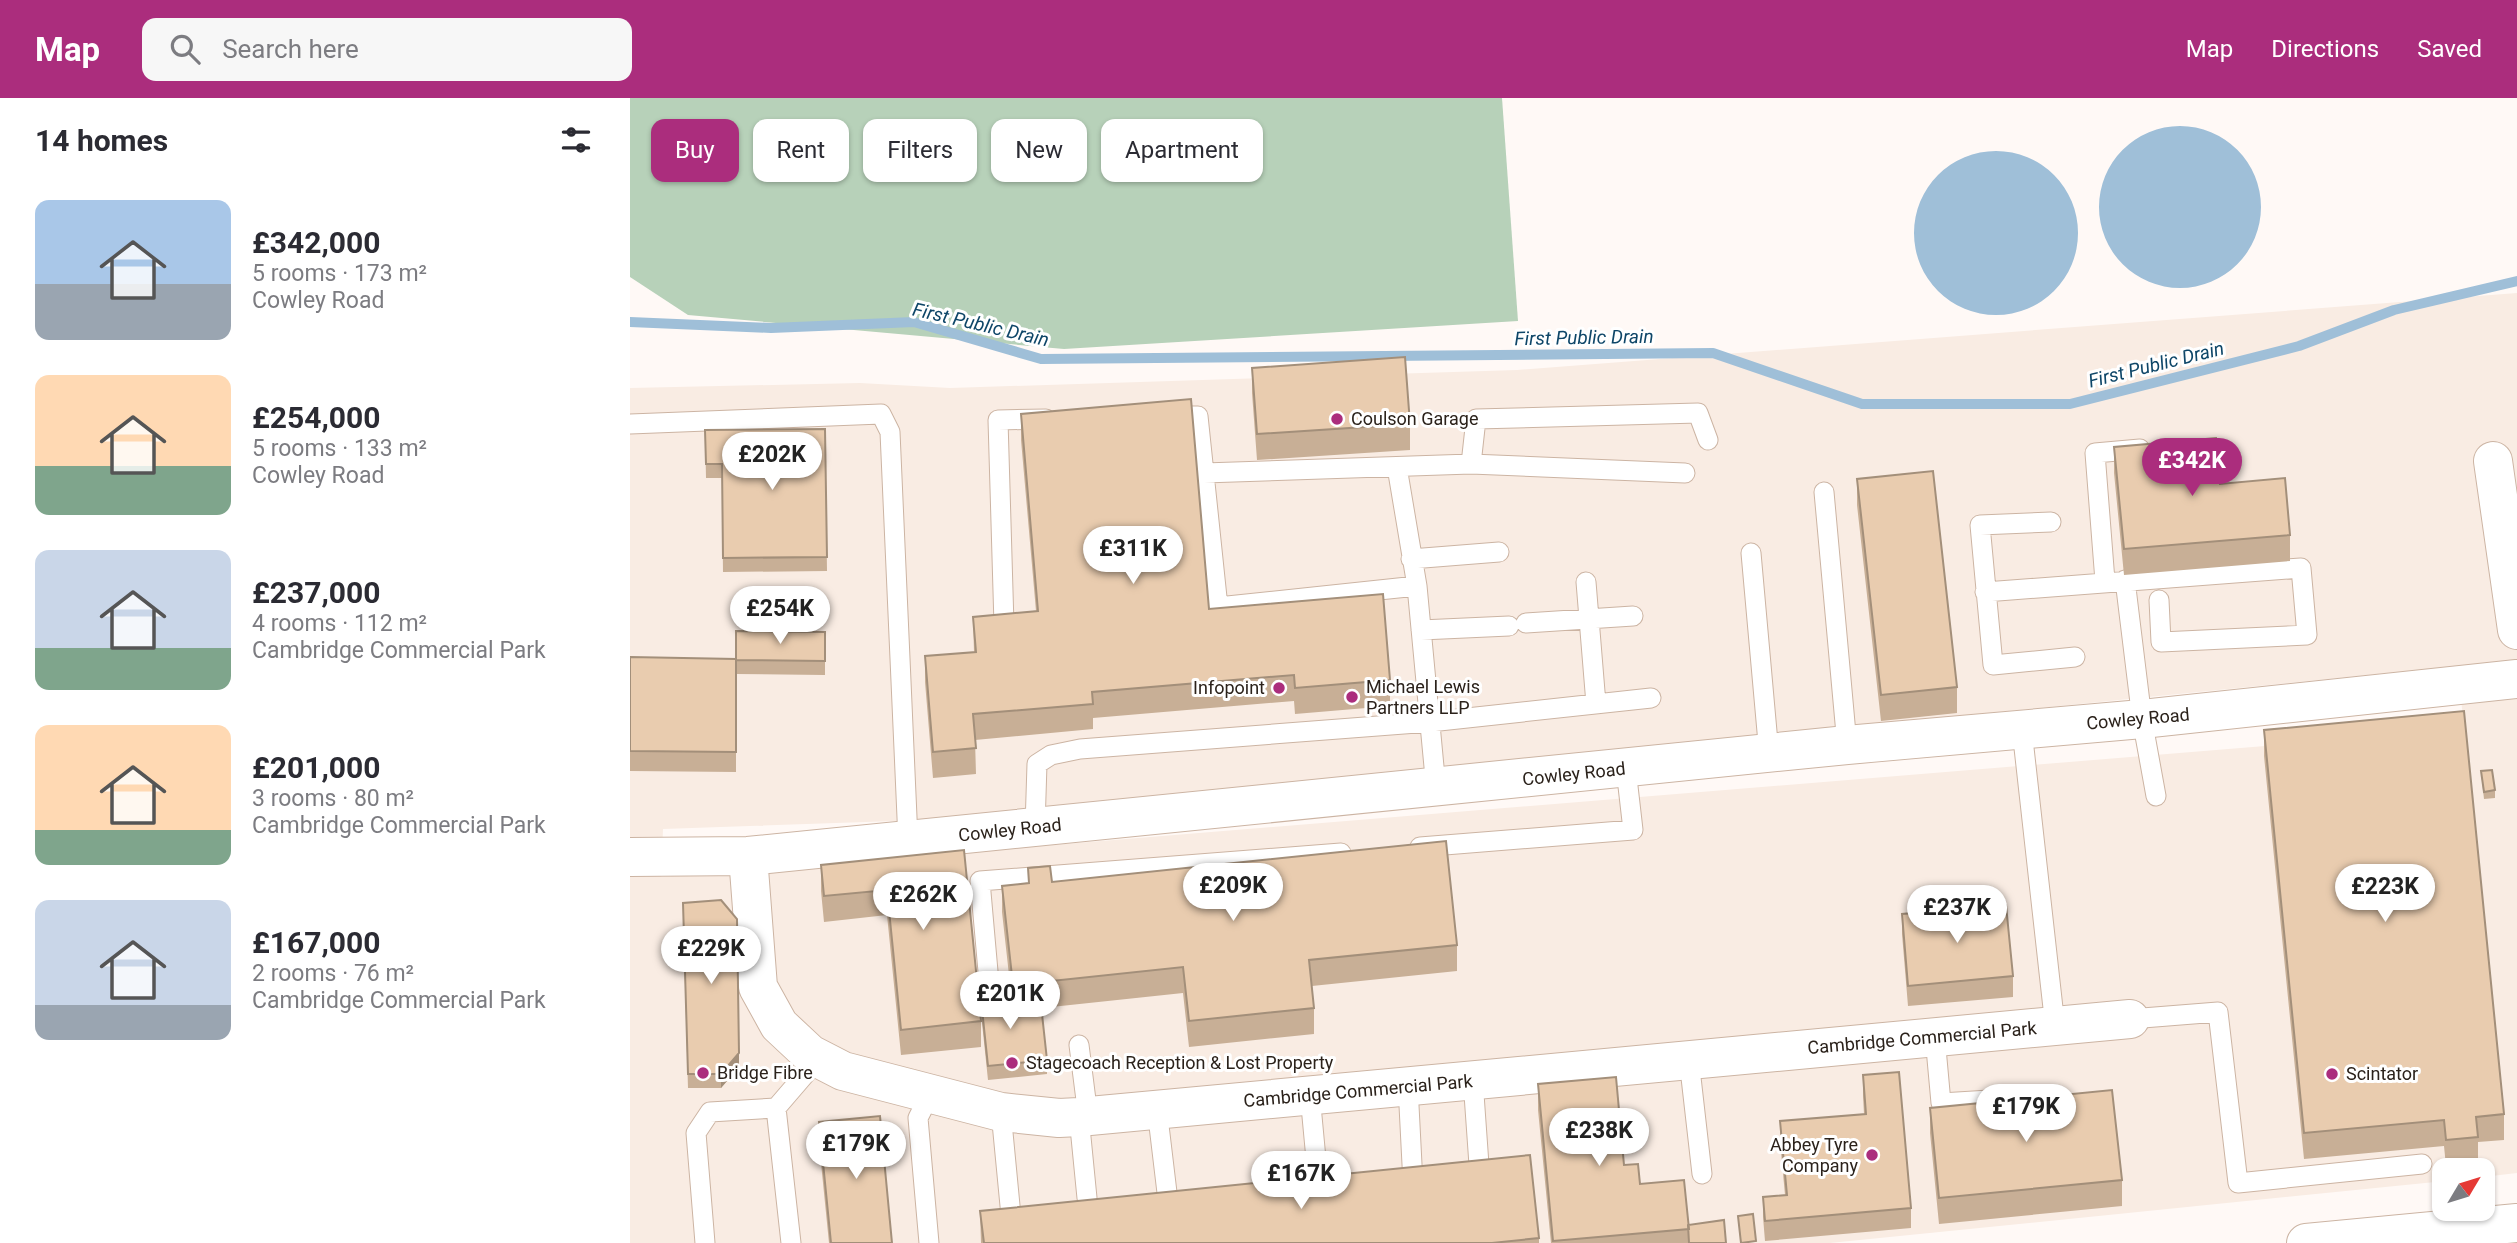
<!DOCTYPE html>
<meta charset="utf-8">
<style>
body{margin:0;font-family:Roboto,sans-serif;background:#f7f7f7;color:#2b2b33;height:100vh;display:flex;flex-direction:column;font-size:26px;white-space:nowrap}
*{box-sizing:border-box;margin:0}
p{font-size:23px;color:#7c7c81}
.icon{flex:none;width:38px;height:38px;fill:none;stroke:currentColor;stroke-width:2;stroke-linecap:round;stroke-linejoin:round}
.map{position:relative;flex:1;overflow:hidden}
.panel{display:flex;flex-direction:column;background:#fff;width:630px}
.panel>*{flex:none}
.hud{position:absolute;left:21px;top:21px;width:665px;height:63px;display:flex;gap:14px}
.needle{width:46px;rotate:52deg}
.fabs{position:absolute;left:1802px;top:1060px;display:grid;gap:14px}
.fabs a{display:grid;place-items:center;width:63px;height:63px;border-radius:14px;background:#fff;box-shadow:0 2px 5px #0004;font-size:35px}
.price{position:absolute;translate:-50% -60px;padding:0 16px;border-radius:24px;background:#fff;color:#222;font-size:23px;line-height:46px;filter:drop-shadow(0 2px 4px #0008)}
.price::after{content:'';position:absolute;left:50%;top:42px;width:21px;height:16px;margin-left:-10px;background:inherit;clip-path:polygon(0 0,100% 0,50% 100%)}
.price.active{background:#ab2d7d;color:#fff}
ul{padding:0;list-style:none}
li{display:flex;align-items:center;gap:21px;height:175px;padding:0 35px}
li span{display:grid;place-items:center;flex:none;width:196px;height:140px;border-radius:14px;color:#555}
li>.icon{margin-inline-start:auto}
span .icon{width:84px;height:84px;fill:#fffc;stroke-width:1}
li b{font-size:30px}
h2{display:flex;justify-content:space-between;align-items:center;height:84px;padding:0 35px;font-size:30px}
.chip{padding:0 24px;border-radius:14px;background:#fff;box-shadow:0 2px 5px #0004;font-size:24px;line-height:63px}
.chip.active{background:#ab2d7d;color:#fff}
header{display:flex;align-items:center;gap:42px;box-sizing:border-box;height:98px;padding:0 35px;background:#ab2d7d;color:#fff}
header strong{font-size:33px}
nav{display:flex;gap:38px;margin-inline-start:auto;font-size:24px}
.search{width:490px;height:63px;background:#f7f7f7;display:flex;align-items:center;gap:18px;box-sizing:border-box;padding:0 24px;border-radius:14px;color:#7c7c81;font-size:26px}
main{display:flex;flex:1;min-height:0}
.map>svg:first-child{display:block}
.built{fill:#f9ece3;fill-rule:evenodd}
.green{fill:#b7d1b9}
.water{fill:#9fbfd8}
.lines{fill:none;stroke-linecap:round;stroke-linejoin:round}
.stream{stroke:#9fbfd8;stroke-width:10}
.service-casing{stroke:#ccb4a3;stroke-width:21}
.minor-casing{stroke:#ccb4a3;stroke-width:40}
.service{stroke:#fff;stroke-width:19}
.minor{stroke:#fff;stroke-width:38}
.wall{fill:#c8af96}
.shaded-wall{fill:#a38f7a}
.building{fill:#e9ccaf;stroke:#a38f7a;stroke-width:2}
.poi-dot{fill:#ab2d7d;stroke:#fff;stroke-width:2.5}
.labels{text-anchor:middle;stroke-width:6;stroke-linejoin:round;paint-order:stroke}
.poi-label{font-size:18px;fill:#2b221b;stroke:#fff;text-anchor:start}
.street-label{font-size:18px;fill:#2b221b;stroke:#fff}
.water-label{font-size:19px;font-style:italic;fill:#0e4668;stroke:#fff}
</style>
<header>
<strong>Map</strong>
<div class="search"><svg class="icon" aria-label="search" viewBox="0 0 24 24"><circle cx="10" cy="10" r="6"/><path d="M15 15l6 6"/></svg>Search here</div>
<nav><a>Map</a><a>Directions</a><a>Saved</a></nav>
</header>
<main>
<section class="panel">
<h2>14 homes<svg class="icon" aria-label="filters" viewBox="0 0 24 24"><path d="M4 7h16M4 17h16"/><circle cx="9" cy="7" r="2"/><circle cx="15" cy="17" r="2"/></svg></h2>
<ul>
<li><span style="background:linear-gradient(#a9c7e8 60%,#9aa5b1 0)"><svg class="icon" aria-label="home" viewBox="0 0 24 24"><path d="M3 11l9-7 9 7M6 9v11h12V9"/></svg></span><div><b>£342,000</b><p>5 rooms · 173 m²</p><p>Cowley Road</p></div></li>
<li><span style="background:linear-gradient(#ffd9b3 65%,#7fa58c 0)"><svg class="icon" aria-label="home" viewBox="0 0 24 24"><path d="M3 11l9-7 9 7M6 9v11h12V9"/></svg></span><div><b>£254,000</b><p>5 rooms · 133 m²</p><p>Cowley Road</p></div></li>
<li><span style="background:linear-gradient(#c9d6e8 70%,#7fa58c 0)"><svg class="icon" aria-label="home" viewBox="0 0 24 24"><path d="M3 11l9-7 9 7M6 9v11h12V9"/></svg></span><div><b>£237,000</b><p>4 rooms · 112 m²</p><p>Cambridge Commercial Park</p></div></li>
<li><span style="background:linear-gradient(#ffd9b3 75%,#7fa58c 0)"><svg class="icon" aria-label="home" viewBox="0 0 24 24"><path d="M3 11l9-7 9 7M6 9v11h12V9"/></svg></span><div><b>£201,000</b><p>3 rooms · 80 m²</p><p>Cambridge Commercial Park</p></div></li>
<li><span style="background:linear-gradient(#c9d6e8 75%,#9aa5b1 0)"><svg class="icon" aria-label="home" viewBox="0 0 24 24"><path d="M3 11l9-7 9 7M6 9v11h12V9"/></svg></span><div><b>£167,000</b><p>2 rooms · 76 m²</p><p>Cambridge Commercial Park</p></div></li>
</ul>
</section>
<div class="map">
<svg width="1887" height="1145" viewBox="0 0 1887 1145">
<rect width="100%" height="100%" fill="#fff9f6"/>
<path class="built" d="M1887,195V1075L1853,1079V1073H1815V1083L1200,1145H0V290L230,285L320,290L887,272ZM1827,568L1834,627L1635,648L31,779L33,731L295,722Z"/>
<path class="green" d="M0,0H872L888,223L434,251L58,217L0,179Z"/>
<path class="water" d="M1469 109a81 81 0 1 1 162 0a81 81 0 1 1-162 0Z
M1284 135a82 82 0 1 1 164 0a82 82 0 1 1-164 0Z"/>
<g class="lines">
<path class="stream" d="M0,224L141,230L284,224L411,261L1083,255L1232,306H1440L1669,248L1764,212L1887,183"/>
<defs>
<path id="service" d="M538,318H568L588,509L787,488
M0,326L251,316L260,334L278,742
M841,366L846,321L1068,315L1078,342
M767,369L787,488L806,690
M574,375L841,366L1055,375
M1194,394L1217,647
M1421,424L1350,427L1363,567L1445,559
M1121,455L1139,656
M781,461L869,454
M1495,482L1512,621L1526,698
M1475,483L1465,355L1510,351
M956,484L966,606
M1355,494L1671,470L1677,537L1531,544L1529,502
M896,525L1003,518
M374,527L368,322L416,321
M791,532L879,528
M1392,632L1425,928
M405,729L407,666L421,657L450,651L800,624L1021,600
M790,749L1003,732L996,671
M360,896L350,783L711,755
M1500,921L1588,914L1608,1085L1792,1066
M1305,939L1311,1005L1427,998
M449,947L458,1018
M1059,962L1072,1076
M843,982L850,1081
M778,988L783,1086
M680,997L689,1093
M146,1010L161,1145
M527,1011L538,1103
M371,1014L381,1118
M449,1019L457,1100
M75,1145L66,1035L80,1014L146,1010L189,960
M299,1145L288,1020L300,996"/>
<path id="minor" d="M1863,363L1887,532
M118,758L128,889L149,927L180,956L213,973L371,1014L429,1020L449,1019L1500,921
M0,759L118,758L1217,647L1512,621L1887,581
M1676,1145L1887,1125"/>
</defs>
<use href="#service" class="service-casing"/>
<use href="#minor" class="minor-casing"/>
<use href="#service" class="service"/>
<use href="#minor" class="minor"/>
</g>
<path class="wall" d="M622,270L780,326V352L627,362L622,295Z
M391,316L579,511L760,582V608L665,616L664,603L463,620V631L345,642L346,676L303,680L295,584V558L344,554L343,519L406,513L391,342Z
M195,331L197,473L93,474L92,380H76L75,332Z
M1484,349L1590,386L1660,437V463L1494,477L1484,375Z
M1227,381L1327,589V615L1251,623L1227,407Z
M195,534V577L106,576V674L0,673V559L106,561Z
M1634,632L1874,1016V1042L1848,1044V1065L1816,1068L1814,1048L1674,1061L1634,658Z
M1851,673L1865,692V700L1854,701Z
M334,752L351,923V949L271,957L257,817L194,824L191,793V767Z
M398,770L422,784L827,847V873L682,888L684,910V936L559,949L553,895L383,913L372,814V788L398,786Z
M1272,816L1383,878V899L1278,908L1272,836Z
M53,819L109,969L91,990H58Z
M350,892L382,919L417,962V976L358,982L350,906Z
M1233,977L1281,1110V1130L1135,1143L1133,1119V1099L1155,1097L1150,1043V1023L1234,1016L1233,998Z
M908,986L994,1067L1010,1086L1058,1127L1096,1145H921L908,1012Z
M1300,1010L1492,1082V1108L1309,1126L1300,1035Z
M189,1024L262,1145H199L189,1045Z
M350,1113L909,1140V1145H351Z"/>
<path class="shaded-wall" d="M109,955V969L91,990V976Z"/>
<path class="building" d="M775,259L780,326L627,336L622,270Z
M561,301L579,511L753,496L760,582L665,590L664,577L462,594L463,606L343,616L346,650L303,654L295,558L346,554L343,519L408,513L391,316Z
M195,331L197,459L93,460L92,366H76L75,332Z
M1586,340L1590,386L1655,380L1660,437L1494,451L1484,349Z
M1303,373L1327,589L1251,597L1227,381Z
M106,533L195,534V563L106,562Z
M0,559L106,561V654L0,653Z
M1834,613L1874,1016L1846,1019L1848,1039L1816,1042L1814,1022L1674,1035L1634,632Z
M1862,672L1865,692L1854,694L1851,673Z
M816,743L827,847L679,862L684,910L559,923L553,869L383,887L372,788L399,785L398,770L420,768L422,784Z
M334,752L351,923L271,932L257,792L194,798L191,767Z
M91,802L107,821L109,955L91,976H58L53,805Z
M1376,807L1383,878L1278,888L1272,816Z
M379,889L382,919L412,916L417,962L358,968L350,892Z
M1269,974L1281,1110L1135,1123L1133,1099L1157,1097L1150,1023L1236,1016L1233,977Z
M986,979L994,1067L1008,1066L1010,1086L1054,1082L1059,1131L923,1143L908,986Z
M1482,992L1492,1082L1309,1100L1300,1010Z
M250,1018L262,1145H201L189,1024Z
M900,1057L909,1140L862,1145H354L350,1113Z
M1123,1116L1126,1143L1111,1145L1108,1118Z
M1094,1122L1096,1145H1059L1058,1127Z"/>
<g class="poi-dot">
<circle cx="707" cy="321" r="7"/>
<circle cx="649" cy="590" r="7"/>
<circle cx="722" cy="599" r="7"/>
<circle cx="382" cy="965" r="7"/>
<circle cx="73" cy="975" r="7"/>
<circle cx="1702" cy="976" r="7"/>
<circle cx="1242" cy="1057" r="7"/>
</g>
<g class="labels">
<g class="poi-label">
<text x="721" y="327">Coulson Garage</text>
<text x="736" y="595">Michael Lewis<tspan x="736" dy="21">Partners LLP</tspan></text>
<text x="635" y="596" text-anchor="end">Infopoint</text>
<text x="396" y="971">Stagecoach Reception &amp; Lost Property</text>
<text x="87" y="981">Bridge Fibre</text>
<text x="1716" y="982">Scintator</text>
<text x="1228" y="1053" text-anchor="end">Abbey Tyre<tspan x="1228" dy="21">Company</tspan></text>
</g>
<g class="street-label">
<text transform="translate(1508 621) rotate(-5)" y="6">Cowley Road</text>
<text transform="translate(944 676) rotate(-6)" y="6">Cowley Road</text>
<text transform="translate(380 732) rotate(-6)" y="6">Cowley Road</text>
<text transform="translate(1292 940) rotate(-5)" y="6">Cambridge Commercial Park</text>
<text transform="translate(728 993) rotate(-5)" y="6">Cambridge Commercial Park</text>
</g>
<g class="water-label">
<text transform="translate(351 226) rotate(13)" y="7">First Public Drain</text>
<text transform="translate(954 239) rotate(-1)" y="7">First Public Drain</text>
<text transform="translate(1526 266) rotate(-14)" y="7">First Public Drain</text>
</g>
</g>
</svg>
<div class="fabs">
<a><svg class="needle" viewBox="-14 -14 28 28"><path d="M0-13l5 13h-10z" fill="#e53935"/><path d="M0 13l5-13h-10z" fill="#7c7c81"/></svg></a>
</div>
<b class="price" style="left:142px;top:394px">£202K</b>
<b class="price active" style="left:1562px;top:400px">£342K</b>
<b class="price" style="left:503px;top:488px">£311K</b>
<b class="price" style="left:150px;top:548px">£254K</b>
<b class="price" style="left:603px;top:825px">£209K</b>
<b class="price" style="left:1755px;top:826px">£223K</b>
<b class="price" style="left:293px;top:834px">£262K</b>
<b class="price" style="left:1327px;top:847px">£237K</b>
<b class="price" style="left:81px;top:888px">£229K</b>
<b class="price" style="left:380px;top:933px">£201K</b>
<b class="price" style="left:1396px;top:1046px">£179K</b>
<b class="price" style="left:969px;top:1070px">£238K</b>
<b class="price" style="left:226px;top:1083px">£179K</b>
<b class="price" style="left:671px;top:1113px">£167K</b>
<div class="hud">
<a class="chip active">Buy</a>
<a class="chip">Rent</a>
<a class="chip">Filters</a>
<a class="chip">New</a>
<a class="chip">Apartment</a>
</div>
</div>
</main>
